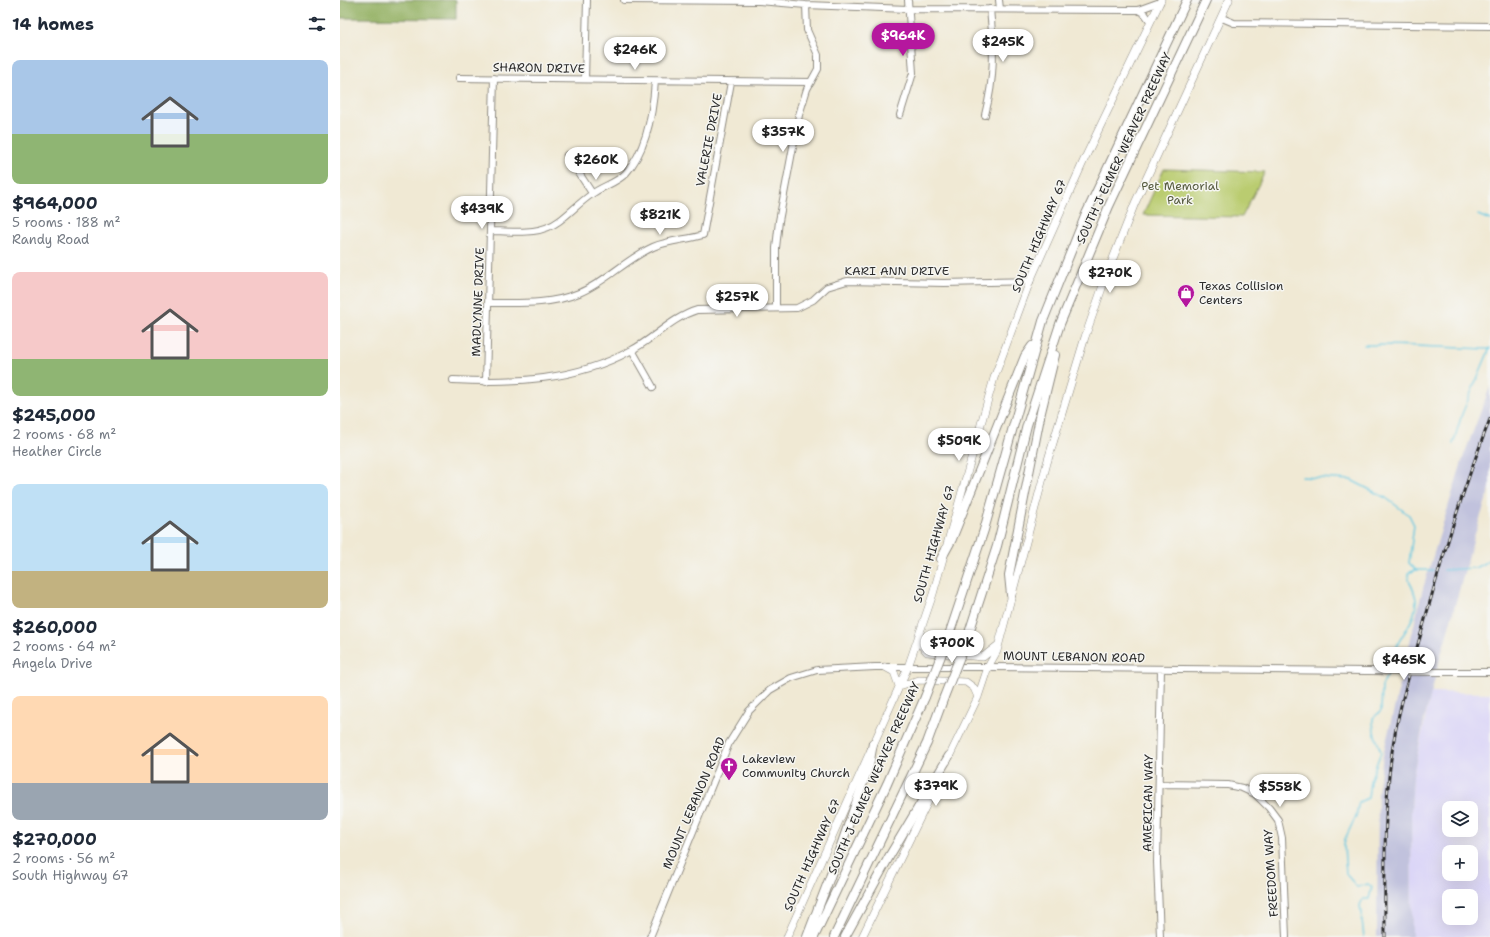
<!DOCTYPE html>
<meta charset="utf-8">
<style>
body{margin:0;font-family:"Shantell Sans",sans-serif;background:#f6f6f7;color:#1f2937;height:100vh;display:flex;flex-direction:column;font-size:15px;white-space:nowrap}
*{box-sizing:border-box;margin:0}
p{font-size:13px;color:#747a83}
.icon{flex:none;width:22px;height:22px;fill:none;stroke:currentColor;stroke-width:2;stroke-linecap:round;stroke-linejoin:round}
.map{position:relative;flex:1;overflow:hidden}
.side{display:flex;flex-direction:column;background:#fff;width:340px}
.side>*{flex:none}
.fabs{position:absolute;left:1102px;top:801px;display:grid;gap:8px}
.fabs a{display:grid;place-items:center;width:36px;height:36px;border-radius:8px;background:#fff;box-shadow:0 4px 16px #0002;font-size:20px}
.price{position:absolute;translate:-50% -34px;padding:0 9px;border-radius:14px;background:#fff;color:#222;font-size:13px;line-height:26px;filter:drop-shadow(0 1px 2px #0008)}
.price::after{content:'';position:absolute;left:50%;top:24px;width:12px;height:9px;margin-left:-6px;background:inherit;clip-path:polygon(0 0,100% 0,50% 100%)}
.price.on{background:#b5179e;color:#fff}
ul{padding:0;list-style:none}
li{display:grid;align-content:center;gap:8px;height:212px;padding:0 12px}
li span{display:grid;place-items:center;height:124px;border-radius:8px;color:#555}
li>.icon{margin-inline-start:auto}
span .icon{width:72px;height:72px;fill:#fffc;stroke-width:1}
li b{font-size:17px}
h2{display:flex;justify-content:space-between;align-items:center;height:48px;padding:0 12px;font-size:17px}
main{display:flex;flex:1;min-height:0}
.map>svg:first-child{display:block}
.built{fill:#dbd6f7;fill-rule:evenodd}
.industrial{fill:#c1c2dd}
.green{fill:#bacc6f;stroke:#727c4d}
.forest{fill:#93b062;stroke:#5f6e46}
.lines{fill:none;stroke-linecap:round;stroke-linejoin:round}
.stream{stroke:#63c7e1;stroke-width:1.5}
.minor-casing{stroke:#8e8a80;stroke-width:8}
.major-casing{stroke:#8e8a80;stroke-width:8}
.highway-casing{stroke:#8e8a80;stroke-width:10}
.minor{stroke:#fff;stroke-width:6}
.major{stroke:#fff;stroke-width:7}
.highway{stroke:#fff;stroke-width:8}
.rail-casing{stroke:#2b2b2b;stroke-width:3}
.rail{stroke:#f6f6f2;stroke-width:1.5;stroke-dasharray:4.5;stroke-linecap:butt}
.minor-bridge-casing{stroke:#8e8a80;stroke-width:8;stroke-linecap:butt}
.highway-bridge-casing{stroke:#8e8a80;stroke-width:10;stroke-linecap:butt}
.minor-bridge{stroke:#fff;stroke-width:6}
.highway-bridge{stroke:#fff;stroke-width:8}
.labels{text-anchor:middle;stroke-width:3;stroke-linejoin:round;paint-order:stroke}
.street-label{font-size:12px;fill:#2b2b2b;stroke:#f6f6f2}
.park-label{font-size:12px;fill:#565b3f;stroke:#f6f6f2}
.poi-label{font-size:12px;fill:#2b2b2b;stroke:#f6f6f2;text-anchor:start}
</style>
<main>
<section class="side">
<h2>14 homes<svg class="icon" aria-label="filters" viewBox="0 0 24 24"><path d="M4 7h16M4 17h16"/><circle cx="9" cy="7" r="2"/><circle cx="15" cy="17" r="2"/></svg></h2>
<ul>
<li><span style="background:linear-gradient(#a9c7e8 60%,#8fb573 0)"><svg class="icon" aria-label="home" viewBox="0 0 24 24"><path d="M3 11l9-7 9 7M6 9v11h12V9"/></svg></span><div><b>$964,000</b><p>5 rooms · 188 m²</p><p>Randy Road</p></div></li>
<li><span style="background:linear-gradient(#f6c9c9 70%,#8fb573 0)"><svg class="icon" aria-label="home" viewBox="0 0 24 24"><path d="M3 11l9-7 9 7M6 9v11h12V9"/></svg></span><div><b>$245,000</b><p>2 rooms · 68 m²</p><p>Heather Circle</p></div></li>
<li><span style="background:linear-gradient(#bfe0f5 70%,#c2b280 0)"><svg class="icon" aria-label="home" viewBox="0 0 24 24"><path d="M3 11l9-7 9 7M6 9v11h12V9"/></svg></span><div><b>$260,000</b><p>2 rooms · 64 m²</p><p>Angela Drive</p></div></li>
<li><span style="background:linear-gradient(#ffd9b3 70%,#9aa5b1 0)"><svg class="icon" aria-label="home" viewBox="0 0 24 24"><path d="M3 11l9-7 9 7M6 9v11h12V9"/></svg></span><div><b>$270,000</b><p>2 rooms · 56 m²</p><p>South Highway 67</p></div></li>
</ul>
</section>
<div class="map">
<svg width="1150" height="937" viewBox="0 0 1150 937">
<rect width="100%" height="100%" fill="#f6f6f2"/>
<filter id="ink" filterUnits="userSpaceOnUse"><feTurbulence type="fractalNoise" baseFrequency=".025" numOctaves="2"/><feDisplacementMap in="SourceGraphic" scale="8" xChannelSelector="R" yChannelSelector="G"/><feConvolveMatrix kernelMatrix="1 2 1 2 8 2 1 2 1" color-interpolation-filters="sRGB"/></filter>
<filter id="wash" filterUnits="userSpaceOnUse"><feTurbulence type="fractalNoise" baseFrequency=".012" numOctaves="4" result="noise"/><feDisplacementMap in="SourceGraphic" scale="16" xChannelSelector="R" yChannelSelector="G"/><feGaussianBlur stdDeviation="0.9" result="paint"/><feColorMatrix in="noise" values="0 0 0 0 0 0 0 0 0 0 0 0 0 0 0 0 0 1.4 0 .05"/><feComposite in="paint" operator="in"/></filter>
<g filter="url(#wash)">
<rect width="100%" height="100%" fill="#f0e9d4"/>
<path class="built" d="M1091,692L1150,693V937H1072L1071,811L1073,775ZM1109,808H1131V830H1109ZM1109,852H1131V874H1109ZM1109,896H1131V918H1109Z"/>
<path class="industrial" d="M1150,387V488L1134,537L1098,666L1084,721L1073,775L1071,811L1072,937H1037L1038,794L1043,755L1082,592L1124,455Z"/>
<path class="green" d="M824,169L925,172L902,217L803,215Z"/>
<path class="forest" d="M0,0H116V19L0,18Z"/>
<g class="lines">
<path class="stream" d="M1138,215L1150,220
M1024,345C1066,344 1107,348 1149,349
M1113,444L1122,414L1150,348
M962,477L1011,480L1046,498L1069,515L1074,525L1069,563L1075,569
M1104,570L1135,568L1150,560
M1049,670C1051,665 1051,659 1053,654C1059,636 1077,621 1076,600C1075,590 1068,582 1068,573L1076,570H1093
M1024,937L1020,905L1023,899H1029L1032,887L1028,884L1017,887L1006,874L1004,846L1005,839L1016,816L1019,802L1028,798L1030,781L1041,752L1034,732L1033,721V718L1041,711L1042,686L1048,673"/>
</g>
</g>
<g filter="url(#ink)">
<g class="lines">
<defs>
<path id="minor" d="M284,0L419,1L466,5L568,9L798,10L820,2
M659,0L660,9
M798,10L805,14L810,21
M882,18L894,23L1150,26
M119,78L471,82
M245,79L247,0
M560,115L573,73L568,0
M645,115C655,76 654,49 650,9
M227,155L252,193
M151,231C174,231 199,236 219,221C230,213 240,202 252,194C262,186 277,183 286,173C307,150 313,112 315,81
M149,303C179,303 210,305 239,293C266,282 286,259 313,247C329,240 347,240 363,235L391,82
M436,307V248L439,221L459,115L467,89L478,69V55L467,30L466,5
M292,350L313,387
M113,380C174,383 235,381 290,351C314,339 331,318 357,310L457,308L473,300L487,287L507,281L604,283L690,281
M146,382L154,78
M1100,672H1150
M820,784L888,785L902,788L915,794L929,808L938,820L942,838L946,937
M310,937L389,743L409,711L430,690L451,678L477,670L535,667H648L1028,671
M820,937L817,862L821,669"/>
<path id="major" d="M579,635L581,645L587,652L643,657L657,646
M545,667L554,672L559,686L579,680L626,682L634,688L638,697
M607,761L638,697L648,667L657,651L707,463L745,337L768,271L795,203L889,0
M447,937L568,667L593,594L654,378L690,281L744,160L821,0
M522,937L597,783"/>
<path id="highway" d="M601,559L612,539L685,356L692,346
M671,595L669,575L701,412L715,355
M609,635L644,530L703,321L746,214L847,0
M628,636L657,546L687,425L720,324L769,206L866,0
M467,937L490,877L529,766L533,743
M474,937L547,784L585,697
M494,937L587,743L604,697
M505,937L550,855L609,756"/>
</defs>
<use href="#minor" class="minor-casing"/>
<use href="#major" class="major-casing"/>
<use href="#highway" class="highway-casing"/>
<use href="#minor" class="minor"/>
<use href="#major" class="major"/>
<use href="#highway" class="highway"/>
<defs>
<path id="rail" d="M1045,937C1045,876 1043,813 1052,752C1058,708 1072,666 1084,623C1103,554 1124,486 1150,419"/>
</defs>
<use href="#rail" class="rail-casing"/>
<use href="#rail" class="rail"/>
<defs>
<path id="minor-bridge" d="M1028,671L1100,672"/>
<path id="highway-bridge" d="M585,697L609,635
M604,697L628,636"/>
</defs>
<use href="#minor-bridge" class="minor-bridge-casing"/>
<use href="#highway-bridge" class="highway-bridge-casing"/>
<use href="#minor-bridge" class="minor-bridge"/>
<use href="#highway-bridge" class="highway-bridge"/>
</g>
</g>
<defs>
<symbol id="shop-pin" viewBox="-11 -11 22 30"><path d="M0 17L-7.5 6A9.5 9.5 0 1 1 7.5 6Z" fill="#b5179e" stroke="#f6f6f2"/><path d="M-5-2.5h2.3a2.7 3.5 0 0 1 5.4 0H5L5.5 6h-11ZM-1.5-2.5h3a1.5 2.3 0 0 0-3 0Z" fill="#fff"/></symbol>
<symbol id="church-pin" viewBox="-11 -11 22 30"><path d="M0 17L-7.5 6A9.5 9.5 0 1 1 7.5 6Z" fill="#b5179e" stroke="#f6f6f2"/><path d="M-1.2-6h2.4v3.5h3.3v2.4h-3.3V6h-2.4V-.1h-3.3v-2.4h3.3Z" fill="#fff"/></symbol>
</defs>
<g fill-rule="evenodd">
<use href="#shop-pin" x="836" y="283" width="20" height="27"/>
<use href="#church-pin" x="379" y="756" width="20" height="27"/>
</g>
<g class="labels">
<g class="street-label">
<text transform="translate(199 68) rotate(1)" y="4">SHARON DRIVE</text>
<text transform="translate(369 140) rotate(-79)" y="4">VALERIE DRIVE</text>
<text transform="translate(784 148) rotate(-65)" y="4">SOUTH J ELMER WEAVER FREEWAY</text>
<text transform="translate(699 236) rotate(-67)" y="4">SOUTH HIGHWAY 67</text>
<text x="557" y="275">KARI ANN DRIVE</text>
<text transform="translate(138 302) rotate(-88)" y="4">MADLYNNE DRIVE</text>
<text transform="translate(594 544) rotate(-74)" y="4">SOUTH HIGHWAY 67</text>
<text transform="translate(734 657) rotate(1)" y="4">MOUNT LEBANON ROAD</text>
<text transform="translate(534 778) rotate(-66)" y="4">SOUTH J ELMER WEAVER FREEWAY</text>
<text transform="translate(354 803) rotate(-67)" y="4">MOUNT LEBANON ROAD</text>
<text transform="translate(808 803) rotate(-89)" y="4">AMERICAN WAY</text>
<text transform="translate(472 855) rotate(-66)" y="4">SOUTH HIGHWAY 67</text>
<text transform="translate(931 873) rotate(-94)" y="4">FREEDOM WAY</text>
</g>
<g class="park-label">
<text x="840" y="190">Pet Memorial<tspan x="840" dy="14">Park</tspan></text>
</g>
<g class="poi-label">
<text x="859" y="290">Texas Collision<tspan x="859" dy="14">Centers</tspan></text>
<text x="402" y="763">Lakeview<tspan x="402" dy="14">Community Church</tspan></text>
</g>
</g>
</svg>
<div class="fabs">
<a><svg class="icon" aria-label="layers" viewBox="0 0 24 24"><path d="M12 4l9 5-9 5-9-5zM3 14l9 5 9-5"/></svg></a>
<a>+</a>
<a>−</a>
</div>
<b class="price on" style="left:563px;top:57px">$964K</b>
<b class="price" style="left:663px;top:63px">$245K</b>
<b class="price" style="left:295px;top:71px">$246K</b>
<b class="price" style="left:443px;top:153px">$357K</b>
<b class="price" style="left:256px;top:181px">$260K</b>
<b class="price" style="left:142px;top:230px">$439K</b>
<b class="price" style="left:320px;top:236px">$821K</b>
<b class="price" style="left:770px;top:294px">$270K</b>
<b class="price" style="left:397px;top:318px">$257K</b>
<b class="price" style="left:619px;top:462px">$509K</b>
<b class="price" style="left:612px;top:664px">$700K</b>
<b class="price" style="left:1064px;top:681px">$465K</b>
<b class="price" style="left:596px;top:807px">$379K</b>
<b class="price" style="left:940px;top:808px">$558K</b>
</div>
</main>
